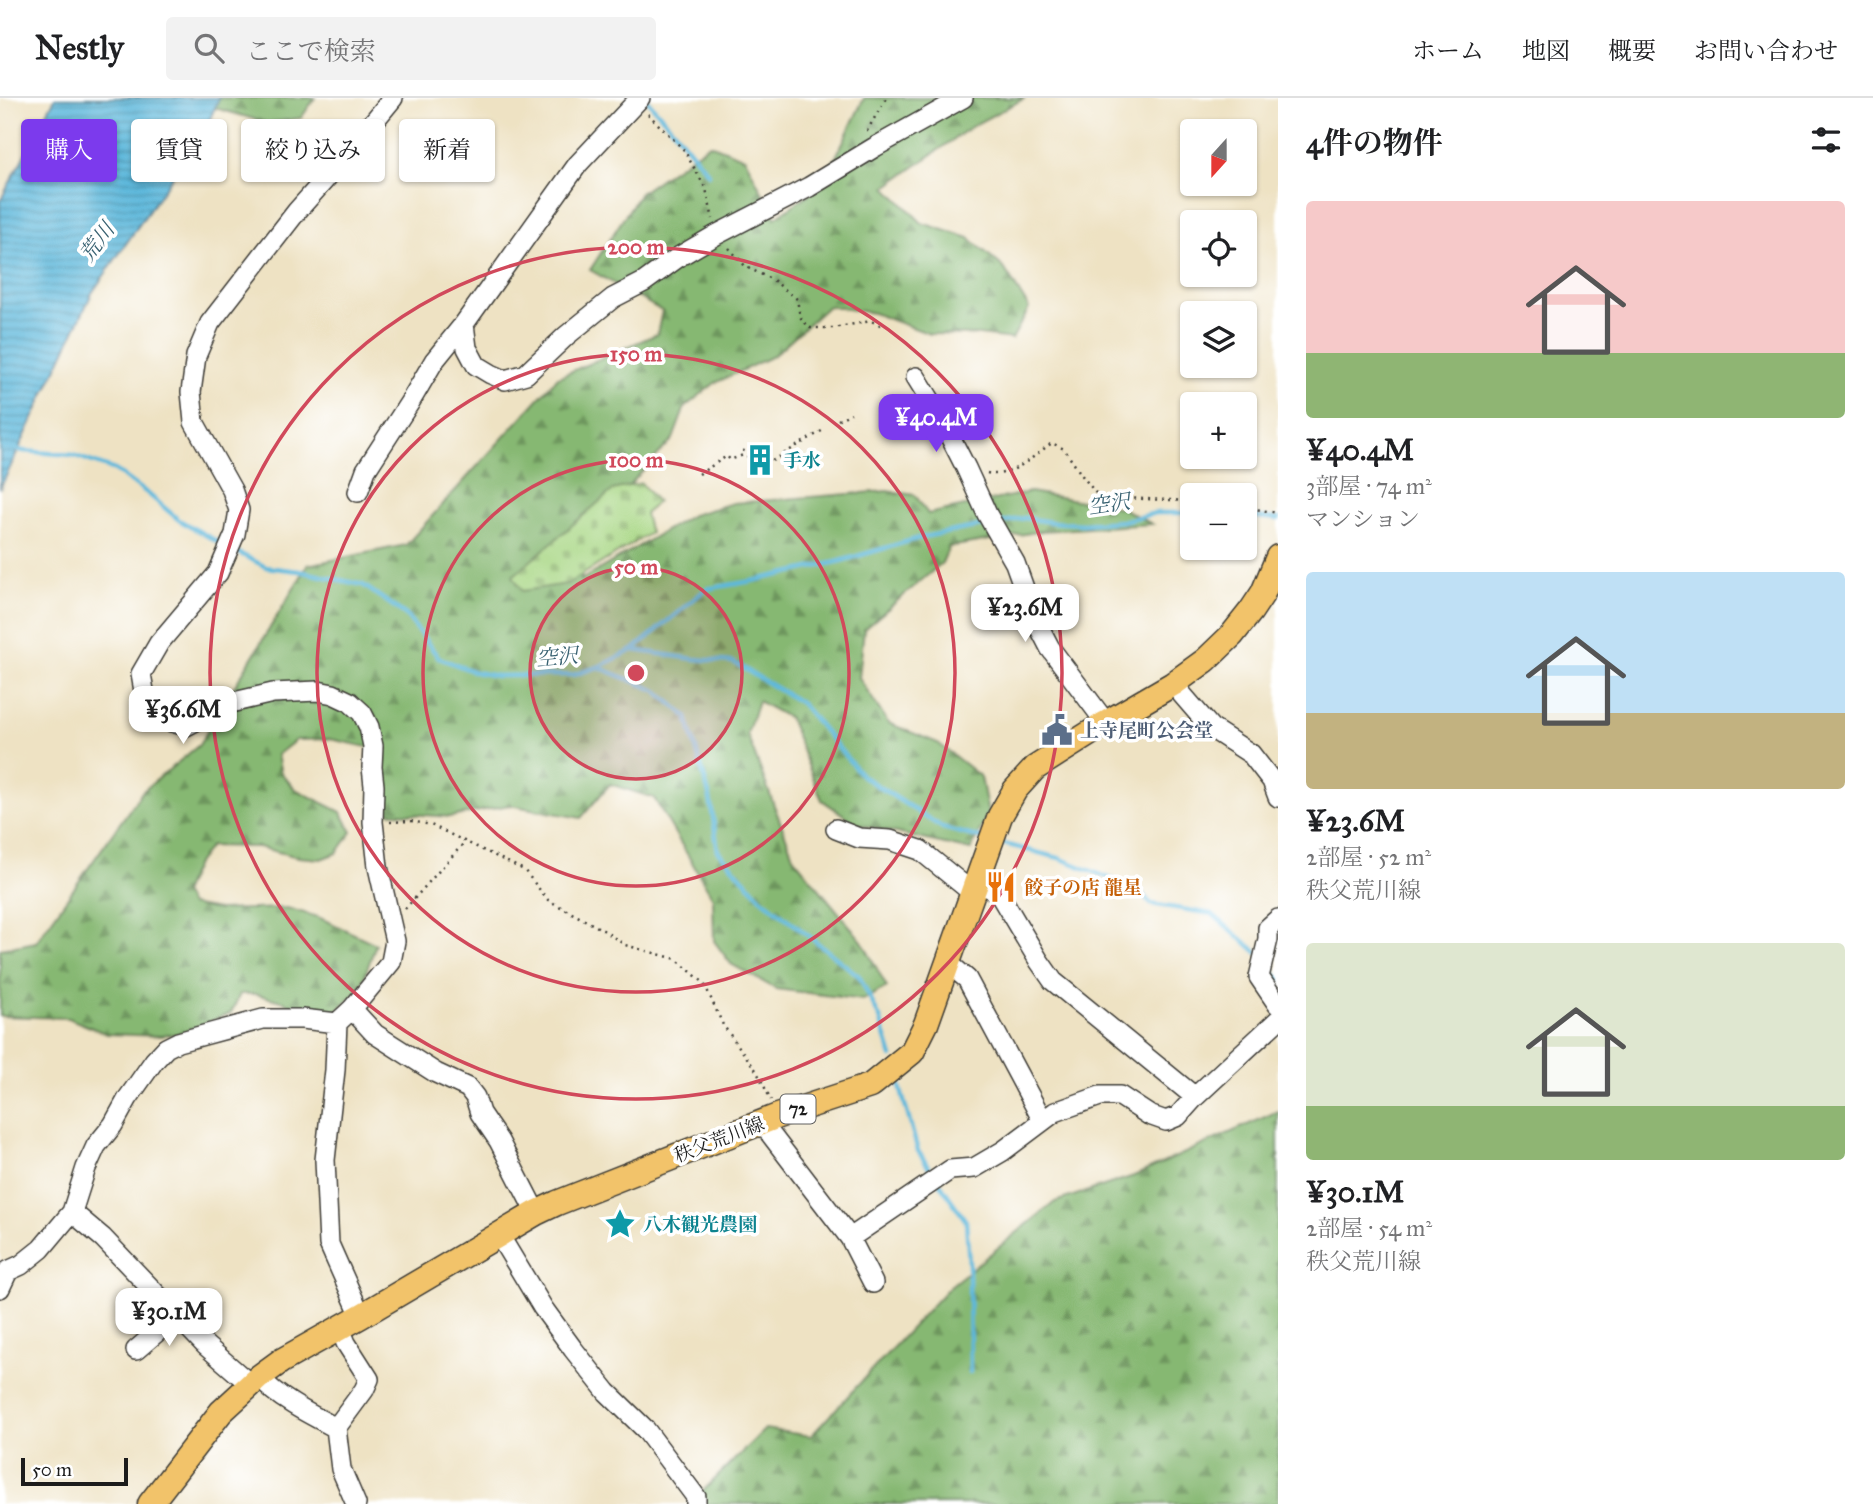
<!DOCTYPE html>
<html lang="ja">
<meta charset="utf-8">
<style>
body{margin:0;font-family:"IM FELL Great Primer","Noto Serif JP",serif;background:#f2f2f2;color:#202124;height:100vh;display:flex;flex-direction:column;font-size:26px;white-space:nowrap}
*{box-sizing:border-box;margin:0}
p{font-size:23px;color:#757577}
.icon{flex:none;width:38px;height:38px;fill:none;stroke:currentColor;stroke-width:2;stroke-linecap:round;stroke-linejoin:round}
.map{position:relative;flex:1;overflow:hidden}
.panel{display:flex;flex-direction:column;background:#fff;width:595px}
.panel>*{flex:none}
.guide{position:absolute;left:21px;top:21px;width:665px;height:63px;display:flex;gap:14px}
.needle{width:46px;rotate:201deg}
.buttons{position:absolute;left:1180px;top:21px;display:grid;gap:14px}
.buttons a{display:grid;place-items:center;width:77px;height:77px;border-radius:7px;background:#fff;box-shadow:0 2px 5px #0004;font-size:35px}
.scale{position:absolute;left:21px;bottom:18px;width:107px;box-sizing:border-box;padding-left:7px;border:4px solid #1c1c1c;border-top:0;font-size:19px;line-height:24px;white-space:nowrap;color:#1c1c1c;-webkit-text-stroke:5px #fff;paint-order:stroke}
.price{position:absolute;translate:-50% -60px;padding:0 16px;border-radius:14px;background:#fff;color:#222;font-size:23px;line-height:46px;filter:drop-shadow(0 2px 4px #0008)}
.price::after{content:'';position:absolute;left:50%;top:42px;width:21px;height:16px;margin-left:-10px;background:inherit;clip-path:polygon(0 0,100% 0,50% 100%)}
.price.on{background:#7c3aed;color:#fff}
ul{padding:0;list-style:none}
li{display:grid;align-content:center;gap:14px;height:371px;padding:0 28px}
li span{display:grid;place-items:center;height:217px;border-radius:7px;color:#555}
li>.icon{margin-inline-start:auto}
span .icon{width:126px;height:126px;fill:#fffc;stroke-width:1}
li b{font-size:30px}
h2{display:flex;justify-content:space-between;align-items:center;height:84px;padding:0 28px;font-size:30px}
.tag{padding:0 24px;border-radius:7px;background:#fff;box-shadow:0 2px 5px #0004;font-size:24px;line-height:63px}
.tag.on{background:#7c3aed;color:#fff}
header{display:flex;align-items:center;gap:42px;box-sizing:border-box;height:98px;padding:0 35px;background:#fff;border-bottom:2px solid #e0e0e0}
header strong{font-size:33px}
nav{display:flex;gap:38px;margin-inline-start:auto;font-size:24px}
.search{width:490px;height:63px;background:#f2f2f2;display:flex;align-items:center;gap:18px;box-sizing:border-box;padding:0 24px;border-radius:7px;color:#757577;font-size:26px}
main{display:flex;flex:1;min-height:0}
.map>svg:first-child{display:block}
.forest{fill:url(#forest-firs);stroke:#516a47;stroke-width:2}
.cemetery{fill:url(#cemetery-stones);stroke:#627a50;stroke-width:2}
.water{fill:url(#water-rules);stroke:#3c6a7c;stroke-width:2}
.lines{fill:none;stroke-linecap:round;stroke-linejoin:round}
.stream{stroke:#5db8db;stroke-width:4.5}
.minor-casing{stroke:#3c3a35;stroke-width:22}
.major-casing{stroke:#3c3a35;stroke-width:27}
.path{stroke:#3c3a35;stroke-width:2.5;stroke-dasharray:2 5;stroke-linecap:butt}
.minor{stroke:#fff;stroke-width:19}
.major{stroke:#f2c36a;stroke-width:24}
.ring{fill:none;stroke:#d1495b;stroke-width:3.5}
.labels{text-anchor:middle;stroke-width:7;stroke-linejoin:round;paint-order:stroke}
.shield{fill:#fff;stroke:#606060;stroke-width:2}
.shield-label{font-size:18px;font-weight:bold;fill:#1c1c1c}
.culture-label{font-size:19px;font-weight:bold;fill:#0d838f;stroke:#fff;text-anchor:start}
.service-label{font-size:19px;font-weight:bold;fill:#4e5e75;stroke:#fff;text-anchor:start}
.food-label{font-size:19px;font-weight:bold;fill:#c56008;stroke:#fff;text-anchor:start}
.street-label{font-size:19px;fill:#1c1c1c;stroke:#fff}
.water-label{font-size:21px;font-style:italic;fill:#396272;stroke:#fff}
.centre{fill:#d1495b;stroke:#fff;stroke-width:3.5}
.ring-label{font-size:21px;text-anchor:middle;font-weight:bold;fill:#d1495b;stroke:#fff;stroke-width:7;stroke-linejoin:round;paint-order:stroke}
</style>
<header>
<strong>Nestly</strong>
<div class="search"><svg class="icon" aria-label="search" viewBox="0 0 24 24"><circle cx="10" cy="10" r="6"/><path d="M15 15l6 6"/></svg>ここで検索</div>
<nav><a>ホーム</a><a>地図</a><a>概要</a><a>お問い合わせ</a></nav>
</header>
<main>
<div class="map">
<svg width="1278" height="1406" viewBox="0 0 1278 1406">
<defs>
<pattern id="forest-firs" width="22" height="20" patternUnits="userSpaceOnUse" patternTransform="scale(1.75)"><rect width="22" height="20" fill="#86b872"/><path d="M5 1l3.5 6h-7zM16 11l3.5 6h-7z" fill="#6d955d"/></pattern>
<pattern id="cemetery-stones" width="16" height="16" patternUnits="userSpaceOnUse" patternTransform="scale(1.75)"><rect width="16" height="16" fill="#a9d785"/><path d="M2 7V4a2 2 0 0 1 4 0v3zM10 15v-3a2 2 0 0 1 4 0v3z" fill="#91b872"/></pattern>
<pattern id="water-rules" width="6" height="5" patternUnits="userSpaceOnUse" patternTransform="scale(1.75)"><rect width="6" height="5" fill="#5db8db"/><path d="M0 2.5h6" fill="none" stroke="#4c95b1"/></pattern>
</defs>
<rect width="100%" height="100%" fill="#fff"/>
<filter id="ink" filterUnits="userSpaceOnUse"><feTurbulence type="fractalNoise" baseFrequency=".0143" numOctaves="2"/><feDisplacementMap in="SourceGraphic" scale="14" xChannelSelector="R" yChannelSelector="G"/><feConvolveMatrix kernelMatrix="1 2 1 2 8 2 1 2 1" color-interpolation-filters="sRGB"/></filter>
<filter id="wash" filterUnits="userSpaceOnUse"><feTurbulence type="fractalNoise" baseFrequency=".00686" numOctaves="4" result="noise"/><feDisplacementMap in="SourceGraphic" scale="28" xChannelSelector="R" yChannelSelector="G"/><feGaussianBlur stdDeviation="1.57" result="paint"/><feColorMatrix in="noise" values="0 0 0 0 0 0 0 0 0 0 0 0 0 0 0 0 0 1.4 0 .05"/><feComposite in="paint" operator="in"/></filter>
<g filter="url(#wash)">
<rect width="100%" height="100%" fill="#eee2c3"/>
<path class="forest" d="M219,0H315L301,20L268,25L215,10Z
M864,0H1025L974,27L886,89L922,125L969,140L1004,170L1029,210L1012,241L979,237L930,236L873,215L828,208L773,258L715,285L685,309L673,341L589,430L581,482L692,417L733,405L887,393L915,397L928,416L1030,394L1122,410L1152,426L1042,433L949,449L942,465L864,531L859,580L888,625L938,645L981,679L988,715L971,752L857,726L822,702L789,620L758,603L747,636L794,760L862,843L887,889L863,902L776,891L731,866L714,843L713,800L654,700L610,686L581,720L509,707L451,719L384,714L377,651L330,641L296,642L277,657L281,675L295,691L341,714L352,734L337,755L321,761L298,759L258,749L210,748L195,768L183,795L190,807L218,812L287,810L318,819L376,846L360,891L333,916L318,918L282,903L255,896H240L231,915L180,935L161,938L107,936L68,920L0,918V851L36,844L142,694L199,647L308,467L406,447L558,279L657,236L662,213L590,172L640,95L710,46L745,60L775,120L823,86Z
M1278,1013V1406H690L765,1331L811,1338L949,1189L1055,1104L1134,1078Z"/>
<path class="cemetery" d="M641,385L657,404L645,416L650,435L567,486L522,493L513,478L613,392Z"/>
<path class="water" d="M55,0H219L206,30L92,195L0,391V103Z"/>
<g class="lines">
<path class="stream" d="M647,2L672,30L709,76
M16,351L23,353L73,357L115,372L147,395L179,422L225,448
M1244,418L1278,421
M998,425L1025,420L1051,424L1083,426L1122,423L1156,415H1192
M233,452L266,469L299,473L363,487L406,517L439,560L475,574L497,578L573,577L598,569L633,552L706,491L752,483L837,464L923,439L986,427
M633,552L694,561L733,564L801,605L862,678L943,730L984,741
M598,569L657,593L687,619L710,700L718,753L761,800L859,878L880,920L892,959
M1000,745L1059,760L1139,792L1151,806L1212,816L1258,855
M1268,867L1278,881
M897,978L918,1053L934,1077
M939,1084L966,1123L969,1165L970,1274"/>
</g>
</g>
<g filter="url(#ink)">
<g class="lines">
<defs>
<path id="minor" d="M464,226L467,250L476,267L491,276L505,282L526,276L566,238L613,200L644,184L680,158L716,137L809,89L875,49L963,0
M916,279L937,313L966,370L987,416L1015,465L1035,521L1050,550L1106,625
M358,394L366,372L410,304L434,263L464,226L578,66L640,0
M1173,586L1211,630L1251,656L1272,683L1278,699
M836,731L859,740L890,742L920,752L973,795
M977,785L998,794L1039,863L1053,883L1195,999
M1278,821L1268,830V841L1259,879L1278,907
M947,864L967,881L1043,1023
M352,911L375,936L436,975L468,990L475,999L480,1015L499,1043L536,1115
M762,1025L850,1140L873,1185
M72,1114L103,1140L205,1247L251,1287
M499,1137L543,1210L573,1251L607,1294L645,1331L696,1399V1406
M850,1140L950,1072L974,1070L1003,1053L1055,1014L1100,998H1120L1149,1017L1166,1023L1178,1018L1195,999L1278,922
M0,1190L8,1173L21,1167L41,1151L72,1114L86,1070L96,1048L113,1027L128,1000L154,963L166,950L178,944L263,921H302L337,925
M361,1218L329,1146L325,1062L335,972L337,925L352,911L391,864L395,843L378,769L373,724L374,688L372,669L373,648L369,629L362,615L350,604L333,596L318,593L273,595L230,605L186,628L161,621L146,604L141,576L159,545L218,475L235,436L239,412L232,392L194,324L191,294L196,258L210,225L297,113L338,67L393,0
M136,1252L177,1217
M259,1279C277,1300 311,1317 336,1330L341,1371L356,1406
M336,1330L364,1292L369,1281L346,1245L340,1230"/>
<path id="major" d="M150,1406L221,1314L259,1279L281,1263L361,1218L536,1115L557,1105L778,1018L870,988L912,954L926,926L1000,718L1015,692L1035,670L1106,625L1173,586L1206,562L1232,537L1251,513L1263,495L1278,459"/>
</defs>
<use href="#minor" class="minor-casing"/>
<use href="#major" class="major-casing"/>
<path class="path" d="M648,16L684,52L706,91L713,121
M867,33L886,0
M729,150L746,169L773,182L797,201L800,219L810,230H833L871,223L885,229
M838,322L851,315
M743,352L757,372L825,331
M987,375C1011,381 1033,358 1052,345L1064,351L1083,379L1099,399L1192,403
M699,376L727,358L730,362L746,356
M1244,409L1278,415
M390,724L411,723L431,727L524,772L548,802L603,832L625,847L676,861L704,885L723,927L756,972L771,1002
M405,811L463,746"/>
<use href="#minor" class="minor"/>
<use href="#major" class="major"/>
</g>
</g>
<circle cx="636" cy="575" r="106" fill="#d1495b" fill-opacity=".12"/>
<g class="ring">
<circle cx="636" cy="575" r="106"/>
<circle cx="636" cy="575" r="213"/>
<circle cx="636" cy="575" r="319"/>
<circle cx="636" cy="575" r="426"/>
</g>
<defs>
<symbol id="building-bare" viewBox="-9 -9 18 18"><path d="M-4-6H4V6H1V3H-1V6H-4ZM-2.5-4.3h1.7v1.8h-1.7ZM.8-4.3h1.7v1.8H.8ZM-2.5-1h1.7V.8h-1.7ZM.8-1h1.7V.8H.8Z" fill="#0f9aa8" stroke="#fff" stroke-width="2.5" paint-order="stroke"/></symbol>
<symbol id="civic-bare" viewBox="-9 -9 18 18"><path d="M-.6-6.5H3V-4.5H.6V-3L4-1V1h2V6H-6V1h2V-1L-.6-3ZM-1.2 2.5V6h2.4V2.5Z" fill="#5c6f8a" stroke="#fff" stroke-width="2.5" paint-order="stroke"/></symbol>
<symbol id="restaurant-bare" viewBox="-9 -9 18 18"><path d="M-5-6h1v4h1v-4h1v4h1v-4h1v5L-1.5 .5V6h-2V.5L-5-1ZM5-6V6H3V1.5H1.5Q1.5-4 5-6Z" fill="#e8710a" stroke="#fff" stroke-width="2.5" paint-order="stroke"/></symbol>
<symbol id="sight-bare" viewBox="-9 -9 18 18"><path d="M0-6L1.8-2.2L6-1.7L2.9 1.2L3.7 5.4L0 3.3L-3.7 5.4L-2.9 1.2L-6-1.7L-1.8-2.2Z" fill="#0f9aa8" stroke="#fff" stroke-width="2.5" paint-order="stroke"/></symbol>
</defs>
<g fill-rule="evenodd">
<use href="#building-bare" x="738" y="340" width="44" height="44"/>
<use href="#civic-bare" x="1035" y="610" width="44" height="44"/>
<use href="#restaurant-bare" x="979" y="767" width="44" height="44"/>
<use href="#sight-bare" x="598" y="1104" width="44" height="44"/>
</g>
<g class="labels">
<rect class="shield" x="780.5" y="996.5" width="35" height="29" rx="5"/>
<g class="shield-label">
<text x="798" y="1017">72</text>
</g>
<g class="culture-label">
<text x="783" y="369">手水</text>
<text x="643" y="1133">八木観光農園</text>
</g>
<g class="service-label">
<text x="1080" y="639">上寺尾町公会堂</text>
</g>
<g class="food-label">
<text x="1024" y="796">餃子の店 龍星</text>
</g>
<g class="street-label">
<text transform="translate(719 1041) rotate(-21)" y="7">秩父荒川線</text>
</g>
<g class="water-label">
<text transform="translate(97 144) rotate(-53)" y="7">荒川</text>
<text transform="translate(1109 406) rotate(-8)" y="7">空沢</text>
<text transform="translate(557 559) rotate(-5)" y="7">空沢</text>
</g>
</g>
<circle cx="636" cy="575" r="10" class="centre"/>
<g class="ring-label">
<text x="636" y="156">200 m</text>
<text x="636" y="263">150 m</text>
<text x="636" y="369">100 m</text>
<text x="636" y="476">50 m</text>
</g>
</svg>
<div class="buttons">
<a><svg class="needle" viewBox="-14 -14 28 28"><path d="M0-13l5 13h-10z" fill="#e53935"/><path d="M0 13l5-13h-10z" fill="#757577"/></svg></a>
<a><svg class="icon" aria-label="locate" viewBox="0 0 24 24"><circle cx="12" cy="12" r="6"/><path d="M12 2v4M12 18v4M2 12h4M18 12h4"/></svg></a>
<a><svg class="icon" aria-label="layers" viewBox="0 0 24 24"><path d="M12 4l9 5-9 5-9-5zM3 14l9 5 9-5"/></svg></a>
<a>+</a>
<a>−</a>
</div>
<div class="scale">50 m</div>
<b class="price on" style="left:936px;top:356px">¥40.4M</b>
<b class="price" style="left:1025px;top:546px">¥23.6M</b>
<b class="price" style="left:183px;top:648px">¥36.6M</b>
<b class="price" style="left:169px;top:1250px">¥30.1M</b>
<div class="guide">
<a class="tag on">購入</a>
<a class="tag">賃貸</a>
<a class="tag">絞り込み</a>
<a class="tag">新着</a>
</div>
</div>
<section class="panel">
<h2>4件の物件<svg class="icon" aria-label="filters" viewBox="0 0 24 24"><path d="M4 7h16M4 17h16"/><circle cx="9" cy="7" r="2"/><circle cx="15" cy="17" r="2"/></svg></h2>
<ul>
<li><span style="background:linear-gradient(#f6c9c9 70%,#8fb573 0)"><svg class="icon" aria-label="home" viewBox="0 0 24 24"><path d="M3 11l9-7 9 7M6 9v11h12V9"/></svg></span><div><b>¥40.4M</b><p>3部屋 · 74 m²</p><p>マンション</p></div></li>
<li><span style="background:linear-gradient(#bfe0f5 65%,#c2b280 0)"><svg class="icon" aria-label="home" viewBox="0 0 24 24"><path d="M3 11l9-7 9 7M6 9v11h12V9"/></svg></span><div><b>¥23.6M</b><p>2部屋 · 52 m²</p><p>秩父荒川線</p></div></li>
<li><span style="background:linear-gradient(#dfe7d0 75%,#8fb573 0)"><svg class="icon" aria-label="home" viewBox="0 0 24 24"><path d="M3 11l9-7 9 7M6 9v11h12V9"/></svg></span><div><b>¥30.1M</b><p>2部屋 · 54 m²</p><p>秩父荒川線</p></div></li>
</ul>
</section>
</main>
